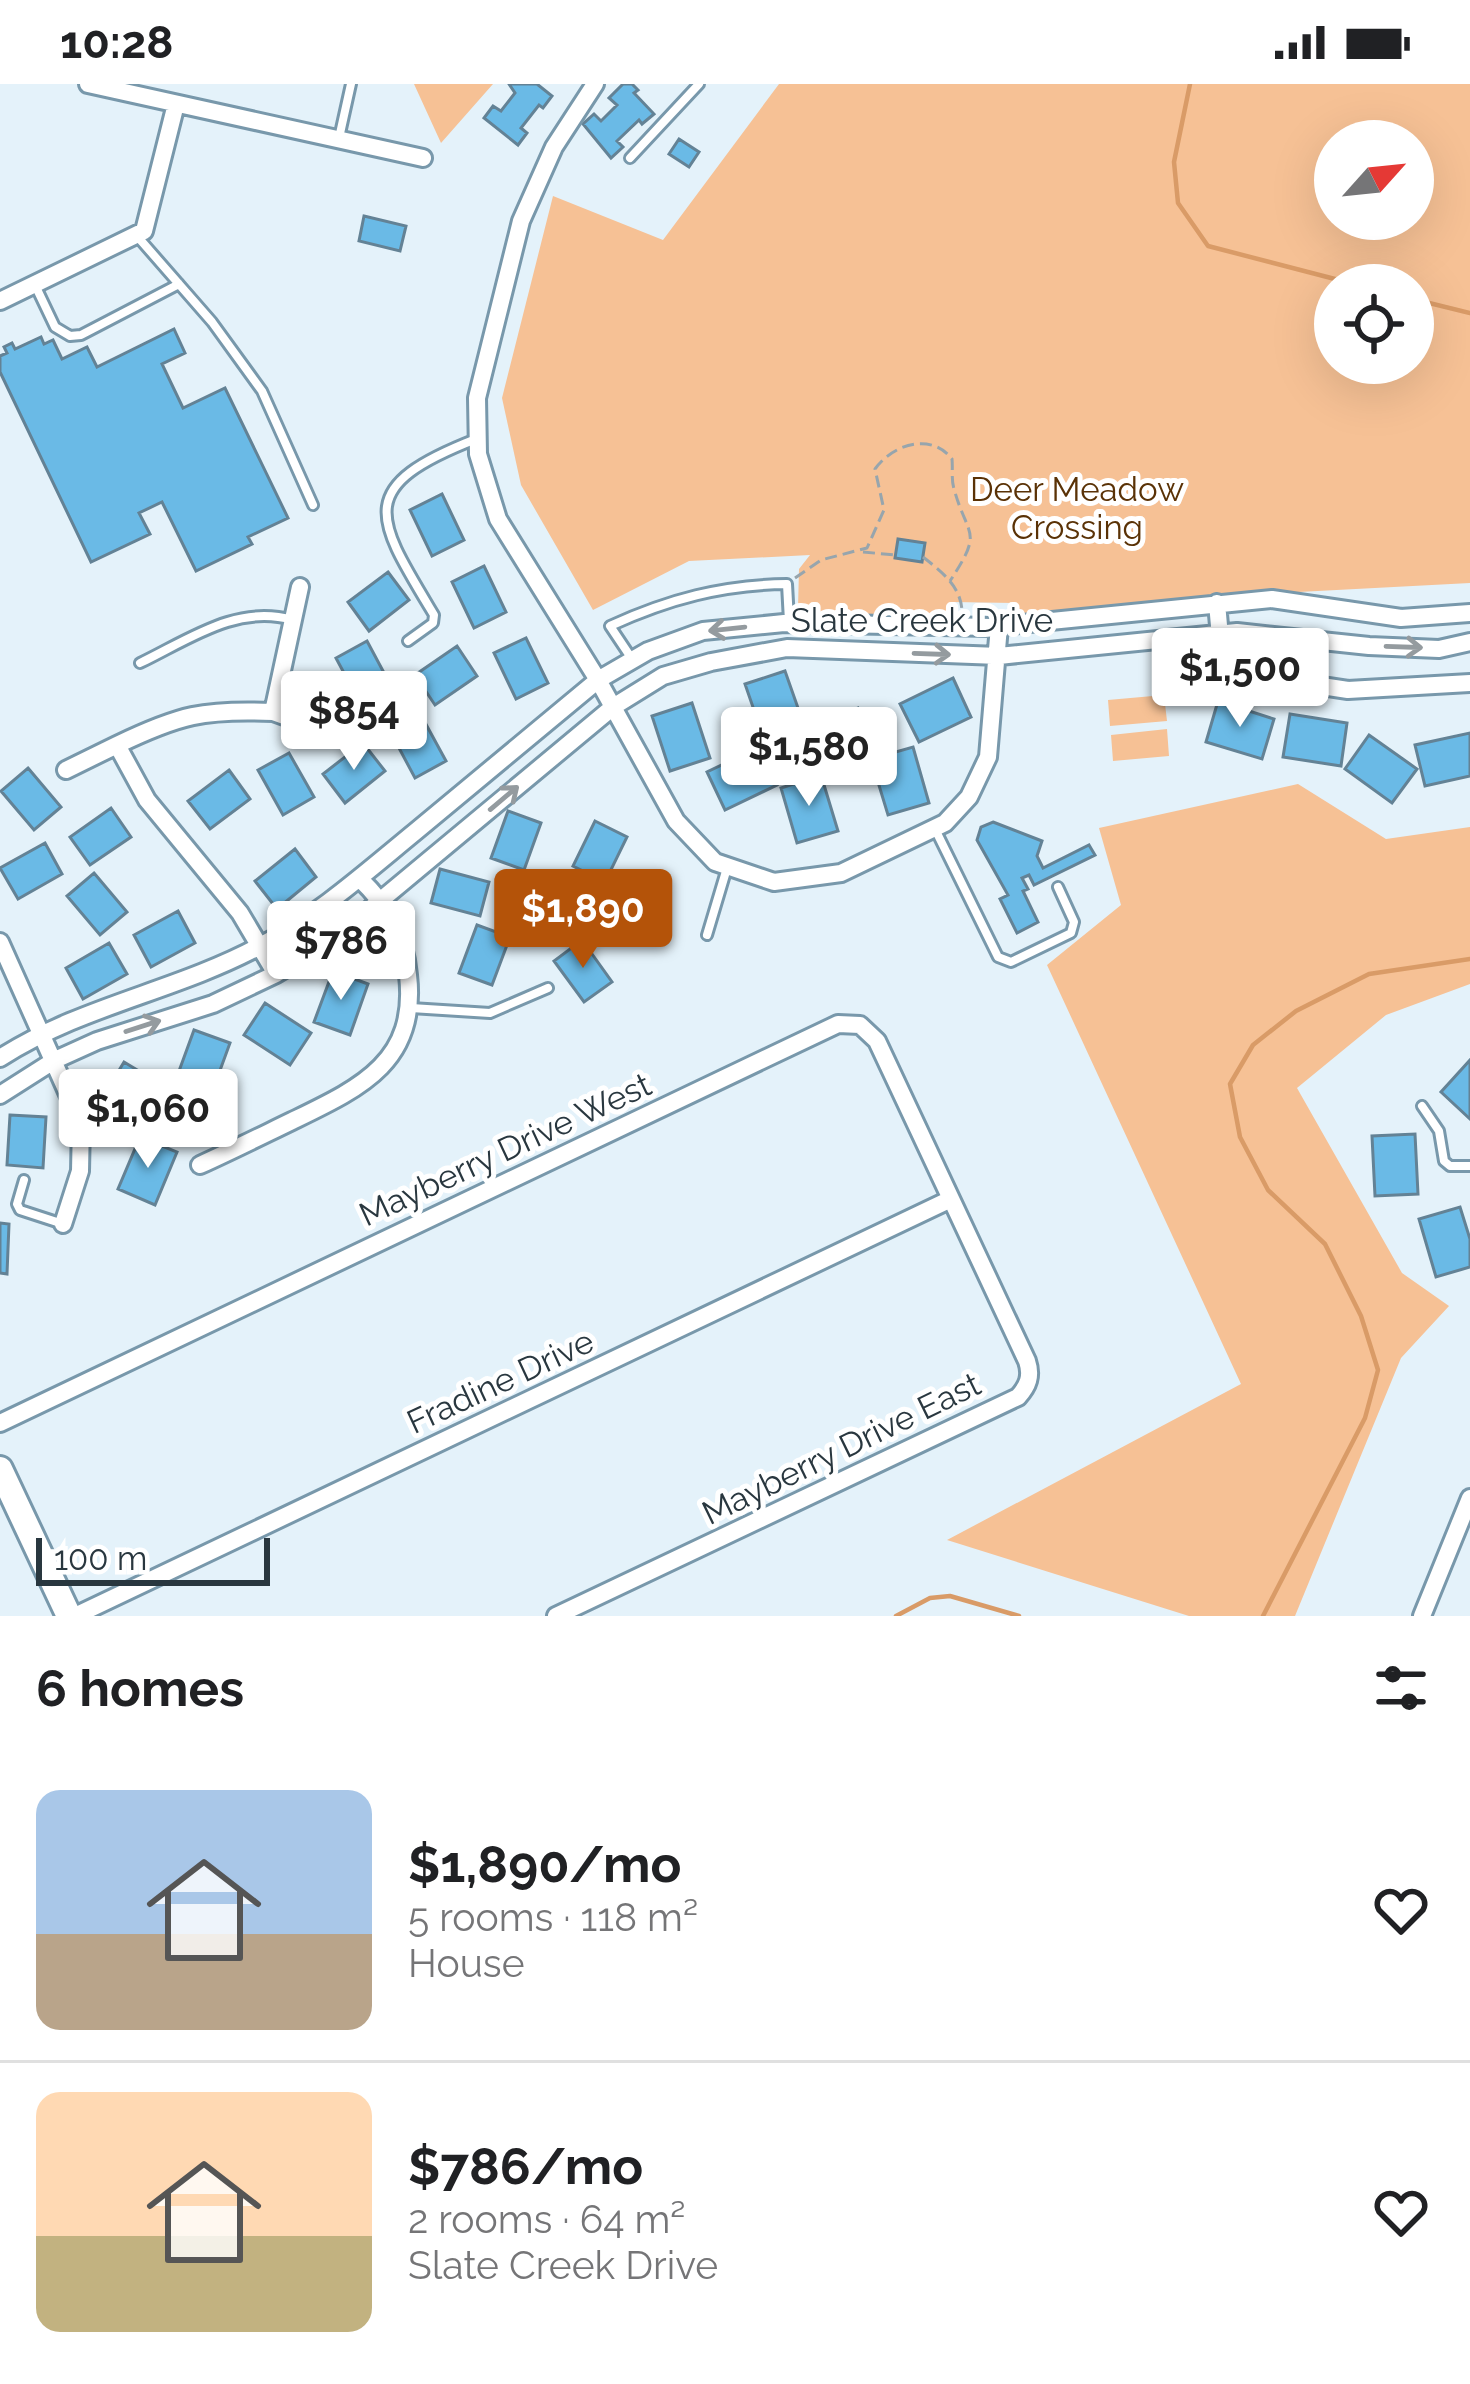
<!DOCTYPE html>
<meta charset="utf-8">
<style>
body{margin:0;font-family:Raleway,sans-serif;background:#f6f6f6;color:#202124;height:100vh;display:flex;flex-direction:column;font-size:45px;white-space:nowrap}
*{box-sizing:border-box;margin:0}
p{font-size:39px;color:#757577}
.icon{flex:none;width:66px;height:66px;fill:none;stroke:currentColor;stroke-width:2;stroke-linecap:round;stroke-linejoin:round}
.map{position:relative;height:1532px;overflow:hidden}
.side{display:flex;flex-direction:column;background:#fff;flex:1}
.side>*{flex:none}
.needle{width:78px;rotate:63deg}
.controls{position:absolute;left:1314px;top:36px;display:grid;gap:24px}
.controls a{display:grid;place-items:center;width:120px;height:120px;border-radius:50%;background:#fff;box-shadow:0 12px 48px #0002;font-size:60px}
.scale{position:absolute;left:36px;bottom:30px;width:234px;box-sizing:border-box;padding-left:12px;border:6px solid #29373f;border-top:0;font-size:33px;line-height:42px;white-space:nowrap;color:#29373f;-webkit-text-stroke:9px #fff;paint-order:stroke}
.price{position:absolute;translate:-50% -102px;padding:0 27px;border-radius:12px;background:#fff;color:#222;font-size:39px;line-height:78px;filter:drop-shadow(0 3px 6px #0008)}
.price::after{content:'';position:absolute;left:50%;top:72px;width:36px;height:27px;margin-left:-18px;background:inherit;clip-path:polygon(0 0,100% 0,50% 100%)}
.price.current{background:#b45309;color:#fff}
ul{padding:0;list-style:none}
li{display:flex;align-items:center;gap:36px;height:300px;padding:0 36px}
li+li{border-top:3px solid #e0e0e0}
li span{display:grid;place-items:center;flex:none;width:336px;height:240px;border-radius:24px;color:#555}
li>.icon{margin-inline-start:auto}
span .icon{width:144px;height:144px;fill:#fffc;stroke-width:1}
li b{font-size:51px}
h2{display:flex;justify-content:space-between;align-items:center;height:144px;padding:0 36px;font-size:51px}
.status{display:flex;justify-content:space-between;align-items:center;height:84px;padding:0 60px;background:#fff;direction:ltr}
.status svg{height:33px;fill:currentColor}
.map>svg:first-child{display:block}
.green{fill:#f6c195;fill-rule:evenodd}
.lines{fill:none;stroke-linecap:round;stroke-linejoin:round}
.stream{stroke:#d99b67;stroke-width:4.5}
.building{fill:#6abae6;stroke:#638295;stroke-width:3}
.service-casing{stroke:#7898ab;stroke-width:14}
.minor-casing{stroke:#7898ab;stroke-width:22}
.secondary-casing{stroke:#7898ab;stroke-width:30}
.path{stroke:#97a5ad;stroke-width:3;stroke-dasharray:12 6;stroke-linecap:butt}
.service{stroke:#fff;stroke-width:8}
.minor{stroke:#fff;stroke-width:16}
.secondary{stroke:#fff;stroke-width:24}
.oneway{stroke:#949b9f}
.labels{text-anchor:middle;stroke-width:10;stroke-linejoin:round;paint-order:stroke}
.park-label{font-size:33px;fill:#5a3206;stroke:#fff}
.street-label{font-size:33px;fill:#29373f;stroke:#fff}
</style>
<div class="status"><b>10:28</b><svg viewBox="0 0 49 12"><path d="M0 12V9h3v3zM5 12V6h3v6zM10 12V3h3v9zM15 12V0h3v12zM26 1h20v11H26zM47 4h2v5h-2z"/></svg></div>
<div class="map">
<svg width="1470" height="1532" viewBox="0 0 1470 1532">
<rect width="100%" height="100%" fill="#e4f2fa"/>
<path class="green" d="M414,0H493L441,59Z
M779,0H1470V499L1187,514L1017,535L1014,519L952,518L951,536L850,534L798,524L799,485L810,471L689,477L593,526L521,401L502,314L553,112L663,156ZM1335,57H1413V135H1335ZM1335,201H1413V279H1335Z
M1164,611L1167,637L1110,642L1108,616Z
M1167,645L1169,672L1113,677L1111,651Z
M1298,700L1386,755L1470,743V900L1386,931L1297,1004L1402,1189L1449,1222L1401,1274L1295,1532H1189L947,1456L1241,1300L1047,881L1121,821L1099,744Z"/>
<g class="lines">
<path class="stream" d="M1190,0L1174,78L1178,119L1208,162L1358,201
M1413,215L1470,229
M896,1532L930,1514L950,1512L1019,1532
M1263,1532L1365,1334L1378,1286L1361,1232L1325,1160L1268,1106L1240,1053L1230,1000L1253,961L1296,927L1369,890L1470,875"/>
</g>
<path class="building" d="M509,0H537L552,12L543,24L539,21L521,44L527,49L518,61L484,34L493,22L501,27L515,9Z
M623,0H632L638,6L634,9L654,30L642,40L639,36L617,57L623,63L611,74L583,40L594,30L601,37L617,21L609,14Z
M679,55L699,68L689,83L669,70Z
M364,132L406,142L400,167L359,157Z
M174,245L185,269L162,280L183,324L225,304L288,434L248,453L252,460L196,487L162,418L139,429L150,450L91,478L0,288V272L7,269L4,263L12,259L15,265L41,253L44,260L53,256L62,275L87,263L97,283Z
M442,410L464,456L432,472L410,426Z
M898,455L925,459L922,478L895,474Z
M484,482L506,528L474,544L452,498Z
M388,488L409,516L369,547L348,518Z
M526,554L548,599L516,615L494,569Z
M367,557L391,602L360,619L336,574Z
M457,562L477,592L435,621L415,591Z
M785,587L804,641L764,655L745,600Z
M953,594L971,633L919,658L900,620Z
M1218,617L1274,635L1262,675L1206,658Z
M692,619L710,674L670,687L652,632Z
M858,624L876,662L824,687L805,649Z
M1290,630L1347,639L1341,682L1283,673Z
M422,633L446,677L415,694L391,649Z
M1470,649V692L1425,702L1415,661Z
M1369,651L1417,685L1392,719L1345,685Z
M363,659L385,687L345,719L323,690Z
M759,663L777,701L725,726L707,688Z
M913,663L929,719L888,731L871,675Z
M289,669L314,713L283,731L258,686Z
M28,684L61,723L34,746L1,707Z
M229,686L250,715L210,745L188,717Z
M821,691L838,747L797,759L781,704Z
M111,724L131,753L90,781L70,753Z
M508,727L541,739L524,786L491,774Z
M595,737L627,753L605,798L573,782Z
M993,738L1042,757L1037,772L1043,784L1089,761L1095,771L1034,801L1029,791L1022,794L1028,805L1023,807L1038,838L1017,849L1000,815L1008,811L977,756L981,743Z
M45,759L62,790L18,815L0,784Z
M295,765L316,793L277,825L255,797Z
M440,785L489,798L480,832L431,819Z
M94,789L127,828L100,851L67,812Z
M525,797L574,807L567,842L517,832Z
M609,809L659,817L654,852L603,845Z
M178,827L195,859L151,883L134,851Z
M477,841L510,853L492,901L459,889Z
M582,856L612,898L584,918L554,877Z
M109,859L127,890L83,915L66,884Z
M333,887L368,900L350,951L314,938Z
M265,919L311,949L290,981L244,951Z
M194,946L230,959L211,1011L175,998Z
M1470,976V1035L1441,1008Z
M124,978L172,1007L151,1042L103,1013Z
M10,1031L46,1033L43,1084L7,1081Z
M1415,1050L1418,1110L1375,1112L1372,1052Z
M140,1053L177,1068L155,1121L118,1105Z
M1460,1123L1470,1155V1183L1436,1193L1419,1135Z
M0,1139L9,1140L7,1190L0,1189Z"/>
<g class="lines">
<defs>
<path id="service" d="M339,54L351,0
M630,74L699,0
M137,152L212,238L262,307L313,421
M35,201L55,243L70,252L81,251L179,200
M408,557L433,539L434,531C375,433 353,403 476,355
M632,575L610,542C669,515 722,501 787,500L789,537
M140,579C188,556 237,520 292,536
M935,745L998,873L1011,878L1071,849L1074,838L1058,803
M707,851L727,784
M411,924L490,929L548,904
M1422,1022L1439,1047L1444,1077L1450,1082H1470
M24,1096L17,1120L20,1126L63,1140"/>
<path id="minor" d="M88,0L423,74
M595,0L554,63L521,137L477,314L478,370L498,435L598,596L676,737L715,778L774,798L841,789L945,739L969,713L988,673L999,542
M0,217L144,147L176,20
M1217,519L1223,587L1348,606L1470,599
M273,628L323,646
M66,686L117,661
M0,858L81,1039L80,1087L63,1140
M276,890L240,829L147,716L117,661C179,631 204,625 273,628L300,503
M0,974C83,921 174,908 260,862C317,832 365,789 415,748C476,698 537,647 598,596L648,567L703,547L784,539L991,543L1272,515L1401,534L1470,529
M0,1011L55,976L97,957L213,920L276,890L333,856L613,623L663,592L711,578L787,564L999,572L1237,548L1369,562L1439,565L1470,558
M200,1081C231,1067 261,1052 292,1037C360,1004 418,978 408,891C404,849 389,823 359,794
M0,1339L838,940L860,941L877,957L1027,1277C1032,1292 1028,1302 1018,1313L556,1532
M75,1532L951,1115
M1422,1532L1470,1414"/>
<path id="secondary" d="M0,1385L69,1532"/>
</defs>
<use href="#service" class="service-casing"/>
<use href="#minor" class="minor-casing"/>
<use href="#secondary" class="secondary-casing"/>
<path class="path" d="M863,468L895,471
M923,473C942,488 962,503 962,529
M795,494L821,476L867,464L884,426L875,385C893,360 931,348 952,375C953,385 951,395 954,405C968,455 984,445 950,497"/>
<use href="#service" class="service"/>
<use href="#minor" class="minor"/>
<use href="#secondary" class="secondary"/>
</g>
<defs><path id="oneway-shaft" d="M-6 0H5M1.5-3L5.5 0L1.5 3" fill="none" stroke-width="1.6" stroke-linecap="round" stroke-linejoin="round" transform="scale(3)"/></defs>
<g class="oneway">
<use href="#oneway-shaft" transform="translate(727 545) rotate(174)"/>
<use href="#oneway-shaft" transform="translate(1404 563) rotate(2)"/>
<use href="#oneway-shaft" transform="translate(932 570) rotate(2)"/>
<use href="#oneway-shaft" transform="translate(504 714) rotate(-40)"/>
<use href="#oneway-shaft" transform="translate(143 942) rotate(-18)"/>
</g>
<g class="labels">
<g class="park-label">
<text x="1077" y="417">Deer Meadow<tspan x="1077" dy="38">Crossing</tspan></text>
</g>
<g class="street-label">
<text x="922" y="548">Slate Creek Drive</text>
<text transform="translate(505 1065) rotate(-25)" y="12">Mayberry Drive West</text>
<text transform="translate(500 1297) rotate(-25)" y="12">Fradine Drive</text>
<text transform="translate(841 1364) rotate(-26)" y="12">Mayberry Drive East</text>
</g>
</g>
</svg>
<div class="controls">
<a><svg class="needle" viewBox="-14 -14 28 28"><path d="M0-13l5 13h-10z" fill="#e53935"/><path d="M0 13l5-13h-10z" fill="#757577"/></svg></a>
<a><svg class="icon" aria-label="locate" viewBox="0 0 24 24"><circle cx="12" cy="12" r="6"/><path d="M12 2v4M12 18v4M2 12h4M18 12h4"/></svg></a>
</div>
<div class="scale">100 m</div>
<b class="price" style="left:1240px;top:646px">$1,500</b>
<b class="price" style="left:354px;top:689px">$854</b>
<b class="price" style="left:809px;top:725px">$1,580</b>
<b class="price current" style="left:583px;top:887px">$1,890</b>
<b class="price" style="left:341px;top:919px">$786</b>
<b class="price" style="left:148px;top:1087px">$1,060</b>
</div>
<section class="side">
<h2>6 homes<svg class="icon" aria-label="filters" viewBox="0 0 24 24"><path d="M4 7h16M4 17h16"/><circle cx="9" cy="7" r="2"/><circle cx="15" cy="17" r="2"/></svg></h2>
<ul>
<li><span style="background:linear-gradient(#a9c7e8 60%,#b9a48a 0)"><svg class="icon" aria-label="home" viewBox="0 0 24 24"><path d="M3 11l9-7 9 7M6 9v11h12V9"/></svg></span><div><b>$1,890/mo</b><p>5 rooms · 118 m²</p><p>House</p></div><svg class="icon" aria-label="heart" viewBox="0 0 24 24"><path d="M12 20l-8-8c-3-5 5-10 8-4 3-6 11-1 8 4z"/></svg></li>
<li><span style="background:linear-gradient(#ffd9b3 60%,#c2b280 0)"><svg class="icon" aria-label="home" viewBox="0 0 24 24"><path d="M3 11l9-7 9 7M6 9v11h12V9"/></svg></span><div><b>$786/mo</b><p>2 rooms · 64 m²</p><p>Slate Creek Drive</p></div><svg class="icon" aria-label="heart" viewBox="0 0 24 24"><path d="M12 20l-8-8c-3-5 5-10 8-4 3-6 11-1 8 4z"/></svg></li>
</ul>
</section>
